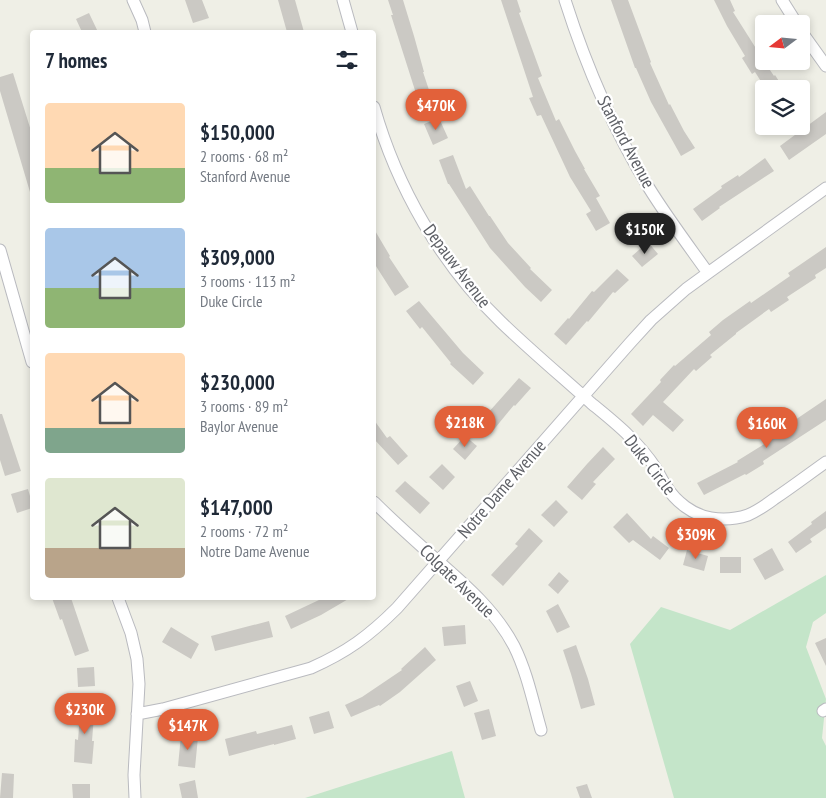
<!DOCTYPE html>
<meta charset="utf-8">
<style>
body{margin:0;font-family:"PT Sans Narrow",sans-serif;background:#f2f2f3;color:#1f2937;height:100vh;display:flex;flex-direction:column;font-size:19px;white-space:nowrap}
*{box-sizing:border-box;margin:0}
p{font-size:16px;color:#747a83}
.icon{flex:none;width:28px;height:28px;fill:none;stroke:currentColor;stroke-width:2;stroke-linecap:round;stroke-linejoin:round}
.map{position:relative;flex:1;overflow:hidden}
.side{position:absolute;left:30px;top:30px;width:346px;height:570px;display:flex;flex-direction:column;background:#fff;border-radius:5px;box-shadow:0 2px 8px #0003}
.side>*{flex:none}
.needle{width:32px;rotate:254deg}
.tools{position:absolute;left:755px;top:15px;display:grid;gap:10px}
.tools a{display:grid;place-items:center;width:55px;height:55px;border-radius:5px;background:#fff;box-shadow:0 2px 8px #0003;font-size:25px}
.price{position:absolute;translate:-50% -42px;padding:0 11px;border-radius:18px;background:#e2613a;color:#fff;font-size:16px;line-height:32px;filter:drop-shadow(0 1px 2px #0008)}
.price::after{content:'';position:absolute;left:50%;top:30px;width:15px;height:11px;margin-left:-8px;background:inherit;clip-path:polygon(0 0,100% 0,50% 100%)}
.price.selected{background:#222;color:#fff}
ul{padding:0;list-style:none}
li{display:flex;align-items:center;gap:15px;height:125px;padding:0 15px}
li span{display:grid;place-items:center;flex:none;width:140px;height:100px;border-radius:5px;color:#555}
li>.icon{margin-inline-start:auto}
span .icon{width:60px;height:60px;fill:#fffc;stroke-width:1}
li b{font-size:21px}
h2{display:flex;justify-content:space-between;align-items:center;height:60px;padding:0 15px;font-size:21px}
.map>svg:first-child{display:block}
.green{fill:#c4e5c9}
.building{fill:#cbc9c4}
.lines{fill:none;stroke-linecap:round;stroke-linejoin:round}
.minor-casing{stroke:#b9babf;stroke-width:13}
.minor{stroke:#fff;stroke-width:11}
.labels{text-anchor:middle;stroke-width:4.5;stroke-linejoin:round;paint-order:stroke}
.street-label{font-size:18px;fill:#5e6066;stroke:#fff}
</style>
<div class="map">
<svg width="826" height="798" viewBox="0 0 826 798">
<rect width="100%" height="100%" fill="#efefe6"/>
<path class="green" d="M826,575V613L813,622L806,647L826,699L822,738L826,746V798H674L630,644L661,607L730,630Z
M452,751L465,798H305Z"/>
<path class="building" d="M185,0H202L209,18L193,23Z
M278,0H295L304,32H287Z
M388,0H403L414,36L424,72H423L433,102L420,106L391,15H393Z
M501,0H517L521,12L519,13L542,76L538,78L556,121L559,119L575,151L585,169H584L600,196L596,198L610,223L596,231L586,214L591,211L570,177L541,115L537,116L529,98L533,97Z
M611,0H628L651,62L650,63L669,105L670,104L684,131L695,148L681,156L651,102L636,68H635Z
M714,0H730L735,11L733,12L764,61L774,76L775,75L784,89H766L755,72L752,74L742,58L745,56L727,26Z
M89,13L98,32H82L76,19Z
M13,73L32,134V192H30L0,91V77Z
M826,112V134L789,160L780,146Z
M439,118L448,138L433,145L424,124Z
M453,155L466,189L470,186L489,216H490L508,243L531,268L530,269L552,290L541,302L525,287L490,248L449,184H448L439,160Z
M765,158L774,171L719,207L720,208L702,221L693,209L722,188L721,186L738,175L739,177Z
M374,229L390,256L389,257L409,287L395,296L374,263Z
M648,242L658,254L642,267L632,256Z
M826,247V268L815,275L816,278L787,297L789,300L771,312L769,309L736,333V334L710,355L712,357L696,371L694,369L663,402L684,420L673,432L653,415L643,426L631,414L661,382L660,380L674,365L675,366L711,335L709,332L723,320L750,301L751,303L790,276L788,273Z
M617,269L629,280L615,293L613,292L588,322L587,321L566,345L554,334L568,318L569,319L592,291L594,292Z
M419,301L463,353L484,373L473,385L450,364L451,363L422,327L420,329L406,311Z
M519,378L531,388L515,406L514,405L491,433L479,423Z
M826,399V420L763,461L764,464L746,475L745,474L704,495L697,483L738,462L737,461L766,443L764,441Z
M0,414H2L21,471L5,476L0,460Z
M374,420L387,438L390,436L408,456L398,465L374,439Z
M465,436L477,446L465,460L453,449Z
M603,447L615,459L593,482L596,484L582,500L567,487L587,464Z
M442,464L455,477L443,490L429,477Z
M405,481L430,503L420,514L395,491Z
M28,489L32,503V508L17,513L11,494Z
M556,500L568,512L554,527L541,515Z
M826,511V528L810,539L812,542L796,553L788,542L812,524L811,522Z
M627,513L651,539L653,536L669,548L660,560L633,540L629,543L613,527Z
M529,528L543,541L503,586L491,575L518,546L515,544Z
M772,548L784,570L765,580L753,559Z
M687,550L708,556L704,571L683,565Z
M720,557H741V573H720Z
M559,572L569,581L558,594L548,585Z
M52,598H71L89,651L75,656L62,619L60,620Z
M318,598H350L321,615L291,629L285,616L319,600Z
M558,604L570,627L557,633L546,611Z
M269,621L273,637L215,651L211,636Z
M465,625L466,644L444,646L442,627Z
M171,627L199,644L191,659L162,642Z
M826,638V666L815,643Z
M576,645L588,679L595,705L581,709L571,674L563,650Z
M425,647L436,660L400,692L380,706L379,705L351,717L345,705L362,697L402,670L401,669Z
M94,667L95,686L78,687L77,668Z
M470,681L478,701L464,707L456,686Z
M81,702L95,703L92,741H94L92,764L74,762L75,739L78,740Z
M489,709L496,736L482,740L474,713Z
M329,711L334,728L314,734L309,717Z
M292,725L296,739L274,745V744L229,756L225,739L256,731L257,734Z
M181,735L198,737L195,768L178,766Z
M2,773L14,774L13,798H0Z
M195,780L198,798H182L179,784Z
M72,784H90V798H73Z
M587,784L592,798H580L576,787Z"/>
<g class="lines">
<defs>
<path id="minor" d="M133,0L142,20L145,32
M343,0L352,32
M565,0C586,66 613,129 649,188C667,217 688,245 708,273
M782,0L797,24
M801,31L826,66
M374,107C397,188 441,264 501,322C530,350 561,376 591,403C603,413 617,424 628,435C638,445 647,455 655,467C659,473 662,480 666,486C676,502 693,515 711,518C723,520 736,519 748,515C757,511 766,505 774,499C792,487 809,474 826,462
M0,250L32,362
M374,502C392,520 411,537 430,554C461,581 494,608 514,646C527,672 533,702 541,730
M118,598L131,633L137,659L139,684L134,775L135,798
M823,711L826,709
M137,714L163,709L311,668C347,652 369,636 397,608L630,343L651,320L686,289L708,273L826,188"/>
</defs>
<use href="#minor" class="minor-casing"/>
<use href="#minor" class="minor"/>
</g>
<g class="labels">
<g class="street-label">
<text transform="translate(626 142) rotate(62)" y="6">Stanford Avenue</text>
<text transform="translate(457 266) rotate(53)" y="6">Depauw Avenue</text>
<text transform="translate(650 465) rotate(52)" y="6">Duke Circle</text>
<text transform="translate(502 489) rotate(-49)" y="6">Notre Dame Avenue</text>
<text transform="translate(457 581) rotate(44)" y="6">Colgate Avenue</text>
</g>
</g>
</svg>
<div class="tools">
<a><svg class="needle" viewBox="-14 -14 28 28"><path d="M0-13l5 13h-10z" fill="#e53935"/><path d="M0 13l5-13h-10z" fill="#747a83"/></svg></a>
<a><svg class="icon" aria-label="layers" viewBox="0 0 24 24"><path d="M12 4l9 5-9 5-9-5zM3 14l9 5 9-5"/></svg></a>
</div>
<b class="price" style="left:436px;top:131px">$470K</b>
<b class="price selected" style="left:645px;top:255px">$150K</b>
<b class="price" style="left:465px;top:448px">$218K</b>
<b class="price" style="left:767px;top:449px">$160K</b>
<b class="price" style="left:696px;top:560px">$309K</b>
<b class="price" style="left:85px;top:735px">$230K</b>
<b class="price" style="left:188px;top:751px">$147K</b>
<section class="side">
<h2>7 homes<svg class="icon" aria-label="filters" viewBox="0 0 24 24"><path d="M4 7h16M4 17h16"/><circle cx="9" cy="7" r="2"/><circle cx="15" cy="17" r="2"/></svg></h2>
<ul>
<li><span style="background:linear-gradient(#ffd9b3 65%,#8fb573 0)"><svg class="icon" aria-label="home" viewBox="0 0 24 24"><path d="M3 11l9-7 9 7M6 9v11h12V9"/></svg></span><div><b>$150,000</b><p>2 rooms · 68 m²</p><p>Stanford Avenue</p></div></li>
<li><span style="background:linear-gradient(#a9c7e8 60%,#8fb573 0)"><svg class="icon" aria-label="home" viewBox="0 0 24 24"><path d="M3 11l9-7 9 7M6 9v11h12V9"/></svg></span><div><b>$309,000</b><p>3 rooms · 113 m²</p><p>Duke Circle</p></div></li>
<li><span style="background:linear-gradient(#ffd9b3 75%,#7fa58c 0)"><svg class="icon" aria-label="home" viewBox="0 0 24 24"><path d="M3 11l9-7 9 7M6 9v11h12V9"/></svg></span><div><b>$230,000</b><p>3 rooms · 89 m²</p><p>Baylor Avenue</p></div></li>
<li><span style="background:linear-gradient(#dfe7d0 70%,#b9a48a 0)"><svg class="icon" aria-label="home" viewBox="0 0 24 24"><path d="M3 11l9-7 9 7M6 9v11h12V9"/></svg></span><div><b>$147,000</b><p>2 rooms · 72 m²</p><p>Notre Dame Avenue</p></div></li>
</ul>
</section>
</div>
